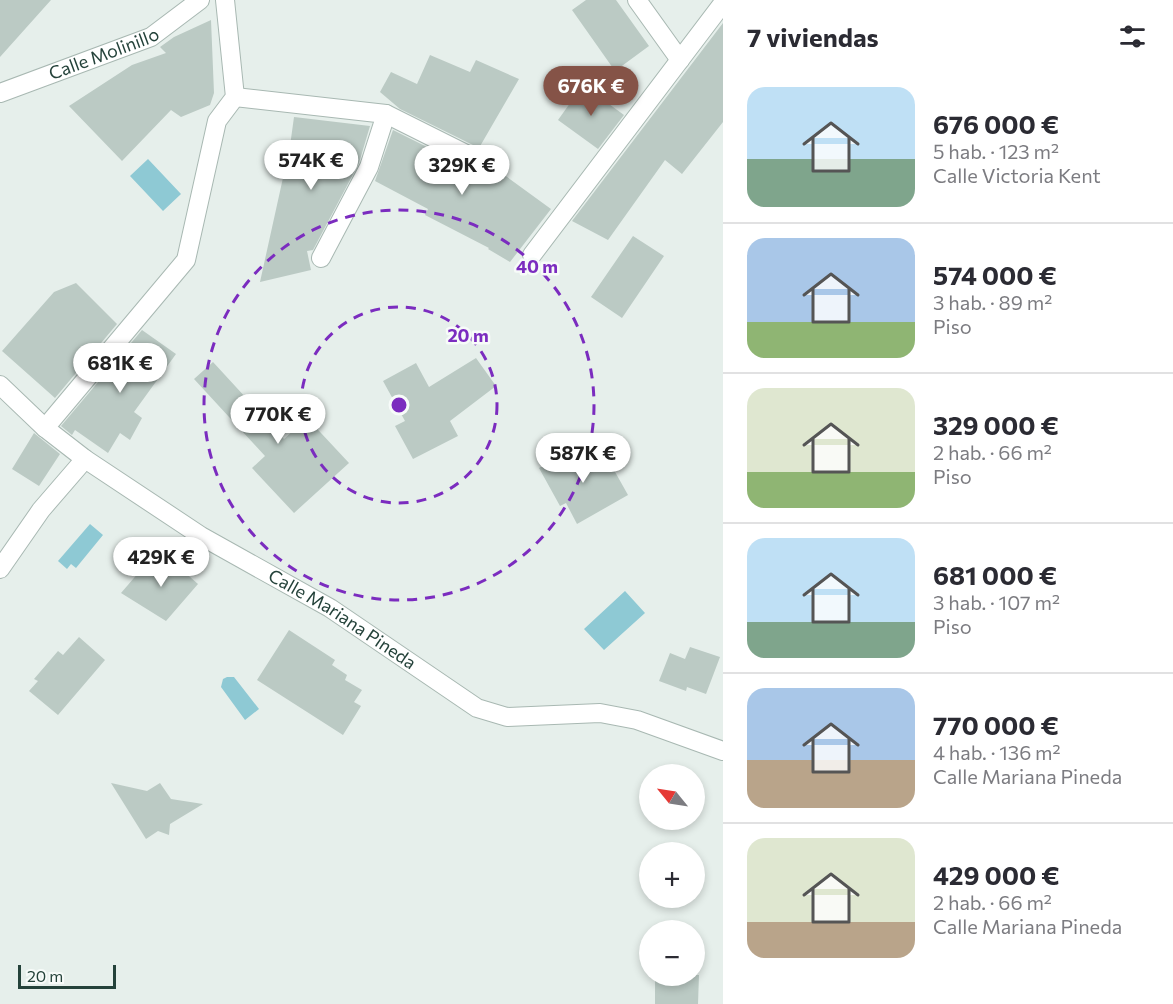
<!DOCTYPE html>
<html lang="es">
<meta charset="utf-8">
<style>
body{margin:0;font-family:Commissioner,sans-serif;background:#f7f7f7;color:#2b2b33;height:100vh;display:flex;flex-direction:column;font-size:22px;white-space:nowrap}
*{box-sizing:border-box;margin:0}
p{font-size:20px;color:#7c7c81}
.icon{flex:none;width:33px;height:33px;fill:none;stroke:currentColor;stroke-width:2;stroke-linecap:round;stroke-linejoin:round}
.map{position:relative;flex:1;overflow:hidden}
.sheet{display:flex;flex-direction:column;background:#fff;width:450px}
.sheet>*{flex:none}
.needle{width:39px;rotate:300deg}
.buttons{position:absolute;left:639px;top:764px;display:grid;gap:12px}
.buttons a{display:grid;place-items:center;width:66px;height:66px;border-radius:50%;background:#fff;box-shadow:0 3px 9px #0003;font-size:30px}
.scale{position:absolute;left:18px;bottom:15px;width:98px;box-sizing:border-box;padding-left:6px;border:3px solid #24423a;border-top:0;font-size:16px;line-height:21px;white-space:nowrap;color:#24423a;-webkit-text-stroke:4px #f7fbf9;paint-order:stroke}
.price{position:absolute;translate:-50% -51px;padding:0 14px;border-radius:21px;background:#fff;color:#222;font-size:20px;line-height:39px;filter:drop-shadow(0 2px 3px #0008)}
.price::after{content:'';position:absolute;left:50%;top:36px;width:18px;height:14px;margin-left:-9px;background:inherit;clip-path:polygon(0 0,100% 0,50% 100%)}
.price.active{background:#855347;color:#fff}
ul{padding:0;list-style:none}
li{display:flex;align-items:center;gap:18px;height:150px;padding:0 24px}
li+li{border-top:2px solid #e1e1e2}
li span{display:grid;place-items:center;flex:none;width:168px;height:120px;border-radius:18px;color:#555}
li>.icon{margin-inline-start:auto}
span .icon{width:72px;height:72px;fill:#fffc;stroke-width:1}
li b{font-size:26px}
h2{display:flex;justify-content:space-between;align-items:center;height:72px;padding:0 24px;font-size:26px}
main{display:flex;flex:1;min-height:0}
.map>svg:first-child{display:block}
.water{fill:#8ec9d4}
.building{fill:#bbcac4}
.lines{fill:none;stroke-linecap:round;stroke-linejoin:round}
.minor-casing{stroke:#a8b8b2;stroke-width:20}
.minor{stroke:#fff;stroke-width:18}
.ring{fill:none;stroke:#7b2cbf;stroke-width:3;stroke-dasharray:10 8}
.labels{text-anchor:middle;stroke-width:5;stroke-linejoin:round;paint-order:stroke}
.street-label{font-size:18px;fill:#24423a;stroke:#f7fbf9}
.centre{fill:#7b2cbf;stroke:#f7fbf9;stroke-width:3}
.ring-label{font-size:18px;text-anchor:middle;font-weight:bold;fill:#7b2cbf;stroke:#f7fbf9;stroke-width:5;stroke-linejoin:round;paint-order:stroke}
</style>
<main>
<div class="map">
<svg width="723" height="1004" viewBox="0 0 723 1004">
<rect width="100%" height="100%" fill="#e6efeb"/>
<path class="water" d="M148,159L181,194L163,211L130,176Z
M90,524L103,535L76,568L71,564L67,569L58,561Z
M625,591L645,613L604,650L584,629Z
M227,677H234L259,709L245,720L221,687L223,679Z"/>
<path class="building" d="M0,0H51L0,57Z
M586,0H616L649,46L615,71L572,10Z
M211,20L214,93L210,105L181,117L171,110L122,161L69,106L132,65L166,53L160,47L174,37Z
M723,23V122L682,174L665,160L608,240L572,221Z
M430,55L470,72L476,60L519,79L479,148L400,109L380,92L391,72L417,84Z
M583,85L624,115L598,149L558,120Z
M294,117L370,126L359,163L313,250L307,251L311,270L260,282L290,146Z
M393,130L489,178L495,179L503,174L551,209L510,262L488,249L489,248L425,215L428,209L375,181Z
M633,236L664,256L622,318L591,297Z
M76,283L117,324L55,398L2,351L54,292Z
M142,330L176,354L134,412L142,418L130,440L120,433L108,453L75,430L72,435L61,426Z
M476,358L496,386L450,421L458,436L413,459L395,426L405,421L383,381L416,363L429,387Z
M213,362L284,439L307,418L349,463L294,513L252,468L265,456L194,379Z
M34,433L60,454L39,486L12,469Z
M573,448L583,466L605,454L628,495L577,524L566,503L560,506L539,468Z
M165,555L198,584L166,621L121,593L146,564L153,570Z
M289,630L335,660L332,665L347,675L345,680L362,690L354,702L361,706L343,735L257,680Z
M79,637L105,660L58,715L29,691L38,681L34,679L58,651L63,655Z
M690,647L720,657L706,694L687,687L686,691L659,681L670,653L685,659Z
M111,783L147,791L160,783L171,799L203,804L170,824L169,835L158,831L146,839Z
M655,975H699L698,1004H655Z"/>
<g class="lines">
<defs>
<g id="minor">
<path d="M637,0L680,60"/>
<path id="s1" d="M0,93L151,37L200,0"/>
<path d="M235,97L386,114L494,168"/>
<path d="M532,255L723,3"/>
<path d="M321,258L369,167L386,114"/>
<path id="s2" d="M0,385L45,428L85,459L201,536L330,608L477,708L507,717L600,713L637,720L723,751"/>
<path d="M45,428L186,260L217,121L235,97L225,0"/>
<path d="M0,569L41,510L85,459"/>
</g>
</defs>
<use href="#minor" class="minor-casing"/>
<use href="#minor" class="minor"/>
</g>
<g class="ring">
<circle cx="399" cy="405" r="98"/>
<circle cx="399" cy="405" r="195"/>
</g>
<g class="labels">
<g class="street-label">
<text dy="6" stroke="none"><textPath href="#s1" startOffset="111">Calle Molinillo</textPath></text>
<text dy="6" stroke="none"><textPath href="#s2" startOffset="416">Calle Mariana Pineda</textPath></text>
</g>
</g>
<circle cx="399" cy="405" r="9" class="centre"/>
<g class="ring-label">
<text x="537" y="273">40 m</text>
<text x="468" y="342">20 m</text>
</g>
</svg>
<div class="buttons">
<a><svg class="needle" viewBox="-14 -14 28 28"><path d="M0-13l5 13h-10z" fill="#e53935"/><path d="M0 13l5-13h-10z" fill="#7c7c81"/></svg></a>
<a>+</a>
<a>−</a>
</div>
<div class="scale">20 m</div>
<b class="price active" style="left:591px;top:117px">676K €</b>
<b class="price" style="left:311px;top:191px">574K €</b>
<b class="price" style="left:462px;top:196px">329K €</b>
<b class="price" style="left:120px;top:394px">681K €</b>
<b class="price" style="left:278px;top:445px">770K €</b>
<b class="price" style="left:583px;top:484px">587K €</b>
<b class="price" style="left:161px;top:588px">429K €</b>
</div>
<section class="sheet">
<h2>7 viviendas<svg class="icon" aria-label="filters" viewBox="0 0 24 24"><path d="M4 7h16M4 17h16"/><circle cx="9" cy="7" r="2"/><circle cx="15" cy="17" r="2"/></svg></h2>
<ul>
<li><span style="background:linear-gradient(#bfe0f5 60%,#7fa58c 0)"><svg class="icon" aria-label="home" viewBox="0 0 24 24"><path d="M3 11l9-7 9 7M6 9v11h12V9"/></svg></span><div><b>676 000 €</b><p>5 hab. · 123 m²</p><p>Calle Victoria Kent</p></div></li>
<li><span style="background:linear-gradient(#a9c7e8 70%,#8fb573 0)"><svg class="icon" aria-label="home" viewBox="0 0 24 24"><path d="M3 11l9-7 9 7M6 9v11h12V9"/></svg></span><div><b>574 000 €</b><p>3 hab. · 89 m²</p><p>Piso</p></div></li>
<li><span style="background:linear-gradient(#dfe7d0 70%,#8fb573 0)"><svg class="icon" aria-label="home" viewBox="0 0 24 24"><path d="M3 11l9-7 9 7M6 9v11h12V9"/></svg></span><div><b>329 000 €</b><p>2 hab. · 66 m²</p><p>Piso</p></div></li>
<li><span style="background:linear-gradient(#bfe0f5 70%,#7fa58c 0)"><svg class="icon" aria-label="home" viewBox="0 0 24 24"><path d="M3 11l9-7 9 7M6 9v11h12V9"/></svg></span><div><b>681 000 €</b><p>3 hab. · 107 m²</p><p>Piso</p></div></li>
<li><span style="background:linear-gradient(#a9c7e8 60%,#b9a48a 0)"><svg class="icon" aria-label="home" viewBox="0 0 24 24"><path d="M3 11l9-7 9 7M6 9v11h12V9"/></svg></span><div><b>770 000 €</b><p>4 hab. · 136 m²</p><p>Calle Mariana Pineda</p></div></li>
<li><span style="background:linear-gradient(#dfe7d0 70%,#b9a48a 0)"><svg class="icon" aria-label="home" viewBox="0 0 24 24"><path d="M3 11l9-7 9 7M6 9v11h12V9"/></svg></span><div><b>429 000 €</b><p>2 hab. · 66 m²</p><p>Calle Mariana Pineda</p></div></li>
</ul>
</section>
</main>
